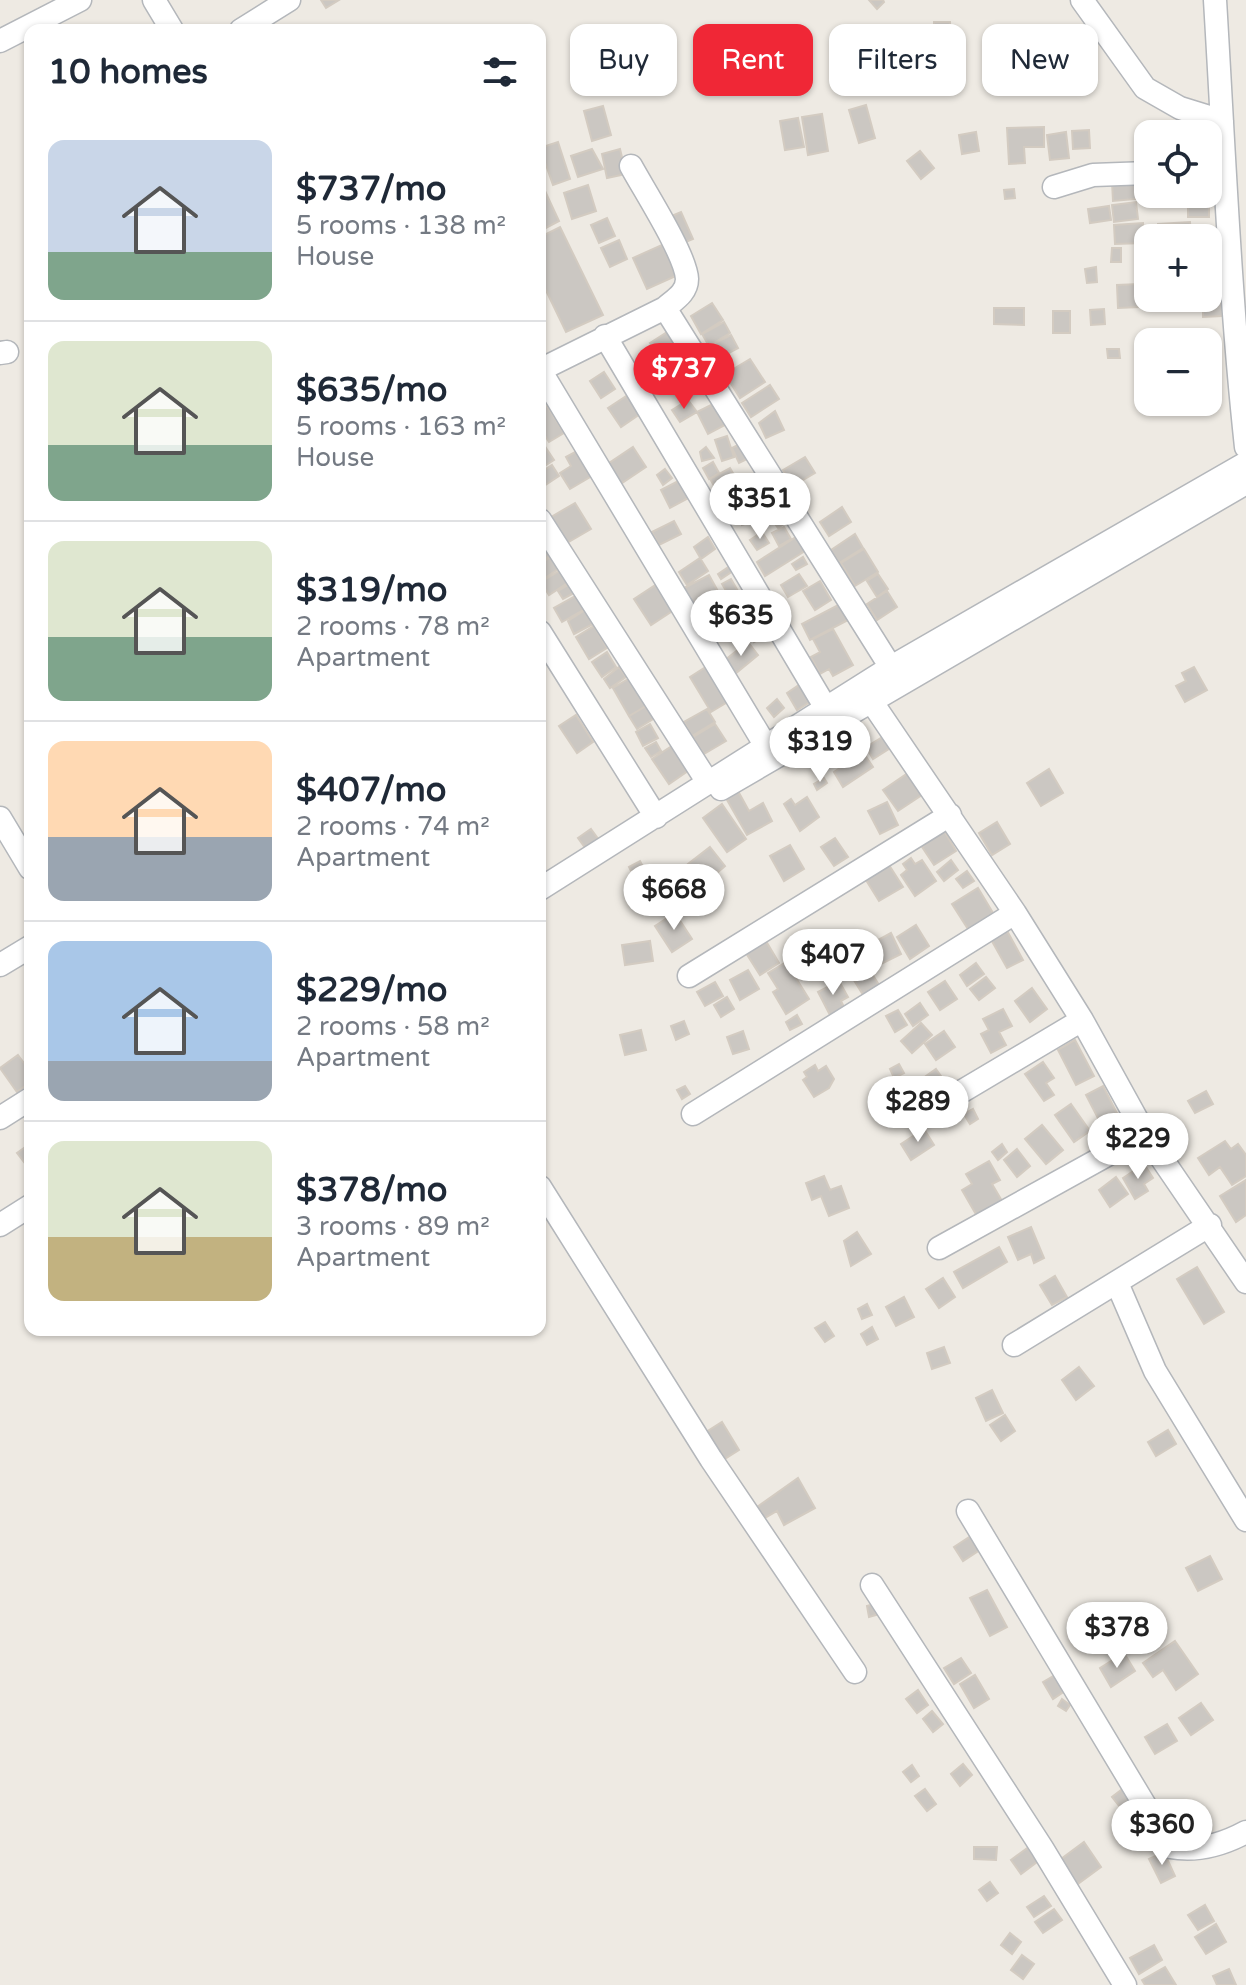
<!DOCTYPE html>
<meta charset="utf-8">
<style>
body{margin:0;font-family:"Varela Round",sans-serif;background:#f2f2f3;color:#1f2937;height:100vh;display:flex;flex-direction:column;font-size:30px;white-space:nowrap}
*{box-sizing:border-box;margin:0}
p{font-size:26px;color:#747a83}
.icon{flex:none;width:44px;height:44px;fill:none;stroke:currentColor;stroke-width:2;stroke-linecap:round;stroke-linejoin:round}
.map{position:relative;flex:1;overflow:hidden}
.side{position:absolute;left:24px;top:24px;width:522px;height:1312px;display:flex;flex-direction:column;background:#fff;border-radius:16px;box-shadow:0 2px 6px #0004}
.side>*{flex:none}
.hud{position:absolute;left:570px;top:24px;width:556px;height:72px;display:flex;gap:16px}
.tools{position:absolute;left:1134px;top:120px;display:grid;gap:16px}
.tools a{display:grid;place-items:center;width:88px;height:88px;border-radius:16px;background:#fff;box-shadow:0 2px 6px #0004;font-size:40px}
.price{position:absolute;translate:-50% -68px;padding:0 18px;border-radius:28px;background:#fff;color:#222;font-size:26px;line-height:52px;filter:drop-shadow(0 2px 4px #0008)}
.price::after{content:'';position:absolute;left:50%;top:48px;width:24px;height:18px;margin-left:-12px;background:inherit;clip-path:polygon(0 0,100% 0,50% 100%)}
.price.on{background:#f02736;color:#fff}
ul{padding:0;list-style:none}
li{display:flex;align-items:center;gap:24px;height:200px;padding:0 24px}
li+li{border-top:2px solid #e0e1e3}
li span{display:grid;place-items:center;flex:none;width:224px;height:160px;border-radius:16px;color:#555}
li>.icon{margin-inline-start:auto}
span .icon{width:96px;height:96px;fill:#fffc;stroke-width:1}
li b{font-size:34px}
h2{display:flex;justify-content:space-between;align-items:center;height:96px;padding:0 24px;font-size:34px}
.chip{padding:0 28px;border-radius:16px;background:#fff;box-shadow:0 2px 6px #0004;font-size:28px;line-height:72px}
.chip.on{background:#f02736;color:#fff}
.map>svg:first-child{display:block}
.building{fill:#cbc7c2;stroke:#d3cbc1;stroke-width:2}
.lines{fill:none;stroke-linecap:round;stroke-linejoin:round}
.minor-casing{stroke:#b4b7bb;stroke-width:25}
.minor{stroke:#fff;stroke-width:22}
</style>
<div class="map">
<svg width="1246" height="1985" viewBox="0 0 1246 1985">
<rect width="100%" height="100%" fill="#eeeae3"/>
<path class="building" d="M321,0H339L326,8Z
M869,0H883L884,2L877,9Z
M934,22H950V36L934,35Z
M880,27L885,34L875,41L870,33Z
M797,31L803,55L792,58L785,34Z
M924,40H950V56H924Z
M878,68L886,87L875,91L867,72Z
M891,70L896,81L888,84L884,73Z
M866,105L875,138L859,143L849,110Z
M603,106L611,135L592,141L584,111Z
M822,114L828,151L808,155L802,117Z
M798,118L804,147L785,150L780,121Z
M1044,127V147H1024L1025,163L1009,164L1007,128Z
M1089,130L1090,148L1073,149L1072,131Z
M976,132L979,151L962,154L959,135Z
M1066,132L1069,158L1050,160L1047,135Z
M558,142L570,179L553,185L540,148Z
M592,149L603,169L578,177L571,156Z
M620,149L626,174L607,178L602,154Z
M920,151L934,168L921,179L907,161Z
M1208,178H1216L1217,196L1189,197L1188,194H1208Z
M1145,179L1146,198L1113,201L1112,182Z
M588,185L596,211L572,219L564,193Z
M1014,189L1015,198L1005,199L1004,190Z
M545,191L559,221L540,231V194Z
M1159,194H1186V195L1159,198Z
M1188,200H1209V217H1188Z
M1136,202L1138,219L1114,222L1112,205Z
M1109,206L1111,220L1090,223L1088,209Z
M681,212L693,239L676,246L664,219Z
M607,218L615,236L599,243L591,225Z
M1190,222L1191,238H1159L1158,224Z
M1143,223L1144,243L1115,244L1114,225Z
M560,227L603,315L566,332L540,278V237Z
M619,240L627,259L610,267L601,248Z
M664,244L678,275L647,289L633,258Z
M1112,248H1121V262H1111Z
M1223,260V298L1192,299L1208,298V261Z
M1096,267L1097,282L1087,283L1085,269Z
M1139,284L1140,307L1118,308L1117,285Z
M712,303L723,320L701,334L691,316Z
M1203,303H1222V316L1203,317Z
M994,308H1024V325L994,324Z
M1104,309L1105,324L1091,325L1090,310Z
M1053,311H1070V333H1053Z
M724,322L730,333L709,346L702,334Z
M667,332L680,351L663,362L650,343Z
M731,335L738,348L716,360L709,346Z
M1107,349H1119L1120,358H1108Z
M688,357L706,384L687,396L669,369Z
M750,359L765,382L740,398L725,374Z
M604,372L615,389L601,398L590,381Z
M770,385L779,399L751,417L742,403Z
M631,393L643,412L621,427L608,408Z
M688,400L697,412L680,422L672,410Z
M721,400L730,417L722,421L725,425L708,434L697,412Z
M547,406L564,433L549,442L540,428V410Z
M775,411L784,430L766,438L759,423Z
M727,436L734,457L722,461L715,440Z
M540,439L554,460L540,469Z
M744,442L751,457L739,463L732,448Z
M633,447L646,467L619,485L606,465Z
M706,447L714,458L702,461L700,452Z
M577,451L592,476L570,489L560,473L571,466L566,457Z
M805,457L815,473L793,486L783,470Z
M713,462L719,473L709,479L703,468Z
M552,465L559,476L544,486L540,473Z
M730,468L737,480L717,491L710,479Z
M665,469L672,478L663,485L657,475Z
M682,479L692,496L670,508L661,490Z
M737,481L744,493L735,500L730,498L721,503L716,494Z
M774,494L781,505L763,516L756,506Z
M575,503L591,529L567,543L551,517Z
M783,505L792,518L778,528L769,515Z
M842,507L851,522L829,536L820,522Z
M748,514L751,522L742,525L740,517Z
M674,521L681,534L659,545L652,532Z
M784,527L791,539L779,546L772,533Z
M762,532L769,543L757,550L750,540Z
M855,534L863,548L839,563L831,550Z
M708,537L715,549L701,559L694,547Z
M796,537L805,551L765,576L757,562Z
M542,540L551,555L540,562V542Z
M864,549L878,572L855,586L841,563Z
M552,556L560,568L540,581V564Z
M803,557L807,564L796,570L792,564Z
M700,558L708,571L687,585L679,572Z
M730,566L733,571L721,579L718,574Z
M561,570L569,582L549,595L541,582Z
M799,574L807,586L788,597L781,585Z
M878,574L888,589L877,597L867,581Z
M709,575L724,602L699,615L684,588Z
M731,579L738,591L729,596L722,584Z
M820,581L831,600L815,610L803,591Z
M570,584L574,593L563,599L558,591Z
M657,584L674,610L651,625L634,599Z
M745,591L758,612L742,623L728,602Z
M887,591L897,607L877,620L867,604Z
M577,595L585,609L562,622L554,608Z
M840,604L848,620L810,640L802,624Z
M585,610L593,624L574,634L568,621Z
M762,617L771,632L754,642L746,627Z
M594,626L607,648L589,659L576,637Z
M833,629L853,665L833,676L829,669L820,674L811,657L820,652L813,639Z
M748,642L758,655L735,674L725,660Z
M607,652L616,667L602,677L592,662Z
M709,665L731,700L711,712L690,677Z
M619,667L626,677L610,688L604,679Z
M1194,667L1207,690L1185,702L1176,686L1186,681L1182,673Z
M630,678L646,706L629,716L613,688Z
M799,685L810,702L797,710L787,693Z
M777,699L784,708L774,717L767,708Z
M648,705L655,718L637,729L629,716Z
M707,709L715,722L692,736L684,722Z
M576,715L593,742L577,753L559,726Z
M650,724L658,738L643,746L636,732Z
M715,724L726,741L704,754L693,737Z
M884,736L892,747L873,759L866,747Z
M656,742L661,751L651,757L645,748Z
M672,746L688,771L669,784L652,759Z
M863,752L873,767L843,787L834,772Z
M1049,769L1063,793L1041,806L1027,783Z
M908,773L922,795L898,811L883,790Z
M824,778L827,783L817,790L814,784Z
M738,791L749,811L763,803L772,821L747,835L726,798Z
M807,797L819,817L800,831L784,804L791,799L795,805Z
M887,802L898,825L880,834L868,811Z
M722,804L746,839L727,852L703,818Z
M997,822L1010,844L992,855L979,833Z
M591,829L599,840L586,849L578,838Z
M943,829L956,851L934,865L922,847Z
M835,838L848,857L834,866L821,847Z
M790,845L804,869L784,881L770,856Z
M710,847L725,866L704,884L688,864Z
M911,858L915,864L922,860L936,881L915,896L901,875L907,870L903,864Z
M951,860L958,870L944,881L937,872Z
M640,861L648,877L637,883L629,867Z
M889,865L903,887L879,901L866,880Z
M967,871L974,881L963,888L956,879Z
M978,888L993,913L968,929L952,904Z
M675,913L692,939L672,952L655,926Z
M916,925L929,946L910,959L897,937Z
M1005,927L1023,960L1007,968L989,936Z
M891,933L901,954L879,965L869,945Z
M855,939L868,958L853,968L841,948Z
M650,941L653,961L625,965L622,945Z
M766,941L779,963L760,975L746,953Z
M809,950L817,960L805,969L797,959Z
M786,962L809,999L786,1014L773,992L778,989L768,973Z
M976,963L984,974L967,986L960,975Z
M867,966L881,988L865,998L852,977Z
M748,970L759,989L740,1000L730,980Z
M986,977L995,988L979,1000L970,989Z
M839,981L848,997L841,1001L844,1007L830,1015L818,992Z
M945,981L957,999L940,1010L928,992Z
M715,982L723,996L705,1006L697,992Z
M1032,988L1047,1009L1030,1022L1015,1001Z
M727,997L734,1009L721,1017L714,1005Z
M920,1003L928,1015L913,1026L905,1014Z
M1003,1009L1012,1026L999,1032L1006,1045L991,1053L981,1034L989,1030L983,1019Z
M898,1010L907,1025L895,1032L886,1016Z
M797,1015L802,1024L790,1030L786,1022Z
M684,1021L689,1034L676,1040L671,1026Z
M921,1023L932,1035L912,1053L901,1041Z
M641,1030L646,1050L625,1055L620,1035Z
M743,1031L749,1049L733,1054L727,1037Z
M944,1031L955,1047L936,1060L925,1044Z
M1075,1040L1094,1076L1076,1085L1058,1050Z
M18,1055L30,1071V1082L17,1092L0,1068Z
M1043,1062L1054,1078L1046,1083L1054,1095L1044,1101L1025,1074Z
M899,1064L904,1073L894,1078L890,1069Z
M815,1065L818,1071L826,1066L834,1079L829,1088L814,1097L803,1080L807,1077L804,1072Z
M936,1069L948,1086L937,1092L926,1076Z
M685,1086L690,1094L682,1099L677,1090Z
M1103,1086L1120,1119L1103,1128L1086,1095Z
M1206,1091L1213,1104L1195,1113L1188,1101Z
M1071,1104L1090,1131L1074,1142L1055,1115Z
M973,1109L978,1119L970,1124L964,1114Z
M1042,1125L1063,1150L1046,1164L1025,1139Z
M924,1129L934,1145L911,1160L901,1144Z
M1225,1141L1231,1149L1238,1144L1246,1155V1176L1232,1185L1220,1167L1209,1175L1198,1158Z
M1002,1144L1007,1152L998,1160L992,1152Z
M28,1145L30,1164L27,1166L17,1153Z
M1017,1149L1030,1166L1017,1177L1004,1160Z
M989,1161L1000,1180L992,1184L1002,1201L977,1216L962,1190L972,1184L966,1174Z
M1144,1164L1153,1178L1144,1184L1148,1191L1135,1199L1123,1178Z
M824,1176L830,1190L841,1186L849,1208L829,1216L821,1196L812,1200L806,1183Z
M1116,1177L1128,1194L1110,1207L1099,1190Z
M1246,1180V1215L1236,1222L1220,1196Z
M1031,1227L1044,1258L1034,1263L1031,1254L1018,1260L1008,1237Z
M857,1232L871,1254L851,1266L844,1241Z
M999,1247L1007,1262L963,1288L954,1272Z
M1197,1267L1224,1312L1204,1324L1177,1279Z
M1055,1276L1067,1297L1052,1305L1040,1285Z
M943,1278L955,1297L939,1308L926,1289Z
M904,1297L914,1317L896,1326L886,1307Z
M867,1304L872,1315L862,1319L858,1309Z
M825,1322L834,1336L825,1342L815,1328Z
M872,1327L878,1339L867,1345L861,1334Z
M944,1347L950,1363L932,1369L927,1353Z
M1079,1367L1094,1386L1076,1400L1062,1380Z
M992,1390L1003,1413L986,1421L976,1398Z
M1005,1415L1015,1431L1001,1441L990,1425Z
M722,1422L739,1450L723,1460L706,1432Z
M1168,1430L1176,1444L1156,1456L1148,1442Z
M798,1478L815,1508L784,1525L777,1511L763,1519L757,1507Z
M974,1534L983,1548L963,1561L954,1547Z
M1210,1556L1222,1579L1198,1591L1186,1568Z
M987,1590L1007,1627L990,1636L970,1598Z
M874,1604L876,1615L869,1617L867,1606Z
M1096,1614L1113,1636L1098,1648L1080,1626Z
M1175,1641L1198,1674L1176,1690L1163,1670L1153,1677L1143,1663Z
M1124,1653L1135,1671L1111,1687L1100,1668Z
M961,1658L971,1673L954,1684L944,1668Z
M975,1675L989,1699L974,1708L960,1684Z
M1055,1675L1065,1691L1053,1699L1043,1682Z
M918,1690L928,1705L917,1713L906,1699Z
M1062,1699L1070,1705L1066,1711L1058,1706Z
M1201,1703L1213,1720L1191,1735L1179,1718Z
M932,1711L943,1724L933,1732L923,1719Z
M1167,1724L1177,1741L1155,1754L1145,1737Z
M963,1764L972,1775L960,1786L951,1774Z
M912,1765L919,1776L911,1782L903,1772Z
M1125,1787L1136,1803L1124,1812L1112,1797Z
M925,1789L936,1804L927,1811L915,1796Z
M1084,1842L1101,1867L1075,1886L1057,1862Z
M1030,1846L1041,1859L1021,1874L1011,1860Z
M974,1847H997L996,1860L974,1859Z
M1164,1852L1175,1876L1161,1883L1149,1859Z
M990,1882L998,1893L987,1901L979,1890Z
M1044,1896L1051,1906L1034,1917L1027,1907Z
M1205,1905L1214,1921L1198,1930L1188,1915Z
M1054,1909L1062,1920L1043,1933L1035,1922Z
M1216,1924L1226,1942L1206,1954L1195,1937Z
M1010,1933L1021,1942L1012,1954L1001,1945Z
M1154,1945L1162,1960L1139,1974L1130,1958Z
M1022,1955L1034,1964L1023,1979L1011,1970Z
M1165,1967L1176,1985H1145L1142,1980Z
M1229,1969L1236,1985H1217L1213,1976Z"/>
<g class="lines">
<defs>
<path id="minor" d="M154,0L172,30
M1082,0L1145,88L1180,108L1222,121
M1215,0C1224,149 1230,299 1246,447
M241,30L289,0
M0,41L80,0
M631,166C644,190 686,255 687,279C687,293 674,300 665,308
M1054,187L1093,175L1148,173
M605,336L833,720
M0,353L7,352
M540,520L707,781
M540,632L656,817
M863,689L1015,913L1082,1020L1145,1134L1246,1282
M773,758L540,370L665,308L900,682
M721,789L1246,483
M0,818L30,868
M540,889L891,667L1246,463
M0,965L30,947
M689,976L950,815
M949,1099L1082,1020
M693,1114L1015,913
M0,1118L30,1099
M540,1187L711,1459L855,1672
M0,1225L30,1206
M939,1248L1145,1134
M1117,1283L1155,1371L1246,1520
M1014,1345L1210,1225
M968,1511L1170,1847C1197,1852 1222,1845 1246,1832
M872,1585L1042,1848L1125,1985"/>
</defs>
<use href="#minor" class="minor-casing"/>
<use href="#minor" class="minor"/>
</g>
</svg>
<div class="tools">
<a><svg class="icon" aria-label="locate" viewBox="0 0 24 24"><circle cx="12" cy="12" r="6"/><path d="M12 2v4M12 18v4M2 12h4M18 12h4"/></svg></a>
<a>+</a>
<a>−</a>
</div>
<b class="price on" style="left:684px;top:411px">$737</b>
<b class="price" style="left:760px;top:541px">$351</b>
<b class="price" style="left:741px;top:658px">$635</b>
<b class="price" style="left:820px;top:784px">$319</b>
<b class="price" style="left:674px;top:932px">$668</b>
<b class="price" style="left:833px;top:997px">$407</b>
<b class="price" style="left:918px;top:1144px">$289</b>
<b class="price" style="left:1138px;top:1181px">$229</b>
<b class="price" style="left:1117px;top:1670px">$378</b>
<b class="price" style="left:1162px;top:1867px">$360</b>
<div class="hud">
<a class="chip">Buy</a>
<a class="chip on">Rent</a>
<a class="chip">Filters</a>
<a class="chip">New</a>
</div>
<section class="side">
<h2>10 homes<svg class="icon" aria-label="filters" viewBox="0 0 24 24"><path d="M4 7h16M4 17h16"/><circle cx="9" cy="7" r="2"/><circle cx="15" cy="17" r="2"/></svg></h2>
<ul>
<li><span style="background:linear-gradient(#c9d6e8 70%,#7fa58c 0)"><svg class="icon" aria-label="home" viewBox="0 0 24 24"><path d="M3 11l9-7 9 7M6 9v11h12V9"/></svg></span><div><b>$737/mo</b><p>5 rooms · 138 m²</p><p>House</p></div></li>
<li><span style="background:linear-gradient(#dfe7d0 65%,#7fa58c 0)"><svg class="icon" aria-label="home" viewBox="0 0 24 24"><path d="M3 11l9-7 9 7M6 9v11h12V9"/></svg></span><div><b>$635/mo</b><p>5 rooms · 163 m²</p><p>House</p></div></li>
<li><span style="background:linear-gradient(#dfe7d0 60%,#7fa58c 0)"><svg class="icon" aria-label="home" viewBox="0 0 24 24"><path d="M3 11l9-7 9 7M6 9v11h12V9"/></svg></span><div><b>$319/mo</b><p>2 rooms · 78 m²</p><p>Apartment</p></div></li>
<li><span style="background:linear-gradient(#ffd9b3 60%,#9aa5b1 0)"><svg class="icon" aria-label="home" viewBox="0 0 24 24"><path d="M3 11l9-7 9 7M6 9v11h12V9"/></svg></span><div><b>$407/mo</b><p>2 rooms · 74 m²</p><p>Apartment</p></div></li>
<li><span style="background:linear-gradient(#a9c7e8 75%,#9aa5b1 0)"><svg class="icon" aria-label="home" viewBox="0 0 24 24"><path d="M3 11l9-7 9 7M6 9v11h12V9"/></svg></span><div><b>$229/mo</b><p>2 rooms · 58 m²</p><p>Apartment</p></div></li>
<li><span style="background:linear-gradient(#dfe7d0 60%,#c2b280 0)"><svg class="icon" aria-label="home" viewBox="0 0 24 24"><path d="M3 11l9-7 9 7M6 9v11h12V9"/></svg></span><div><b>$378/mo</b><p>3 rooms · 89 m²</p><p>Apartment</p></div></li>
</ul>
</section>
</div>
